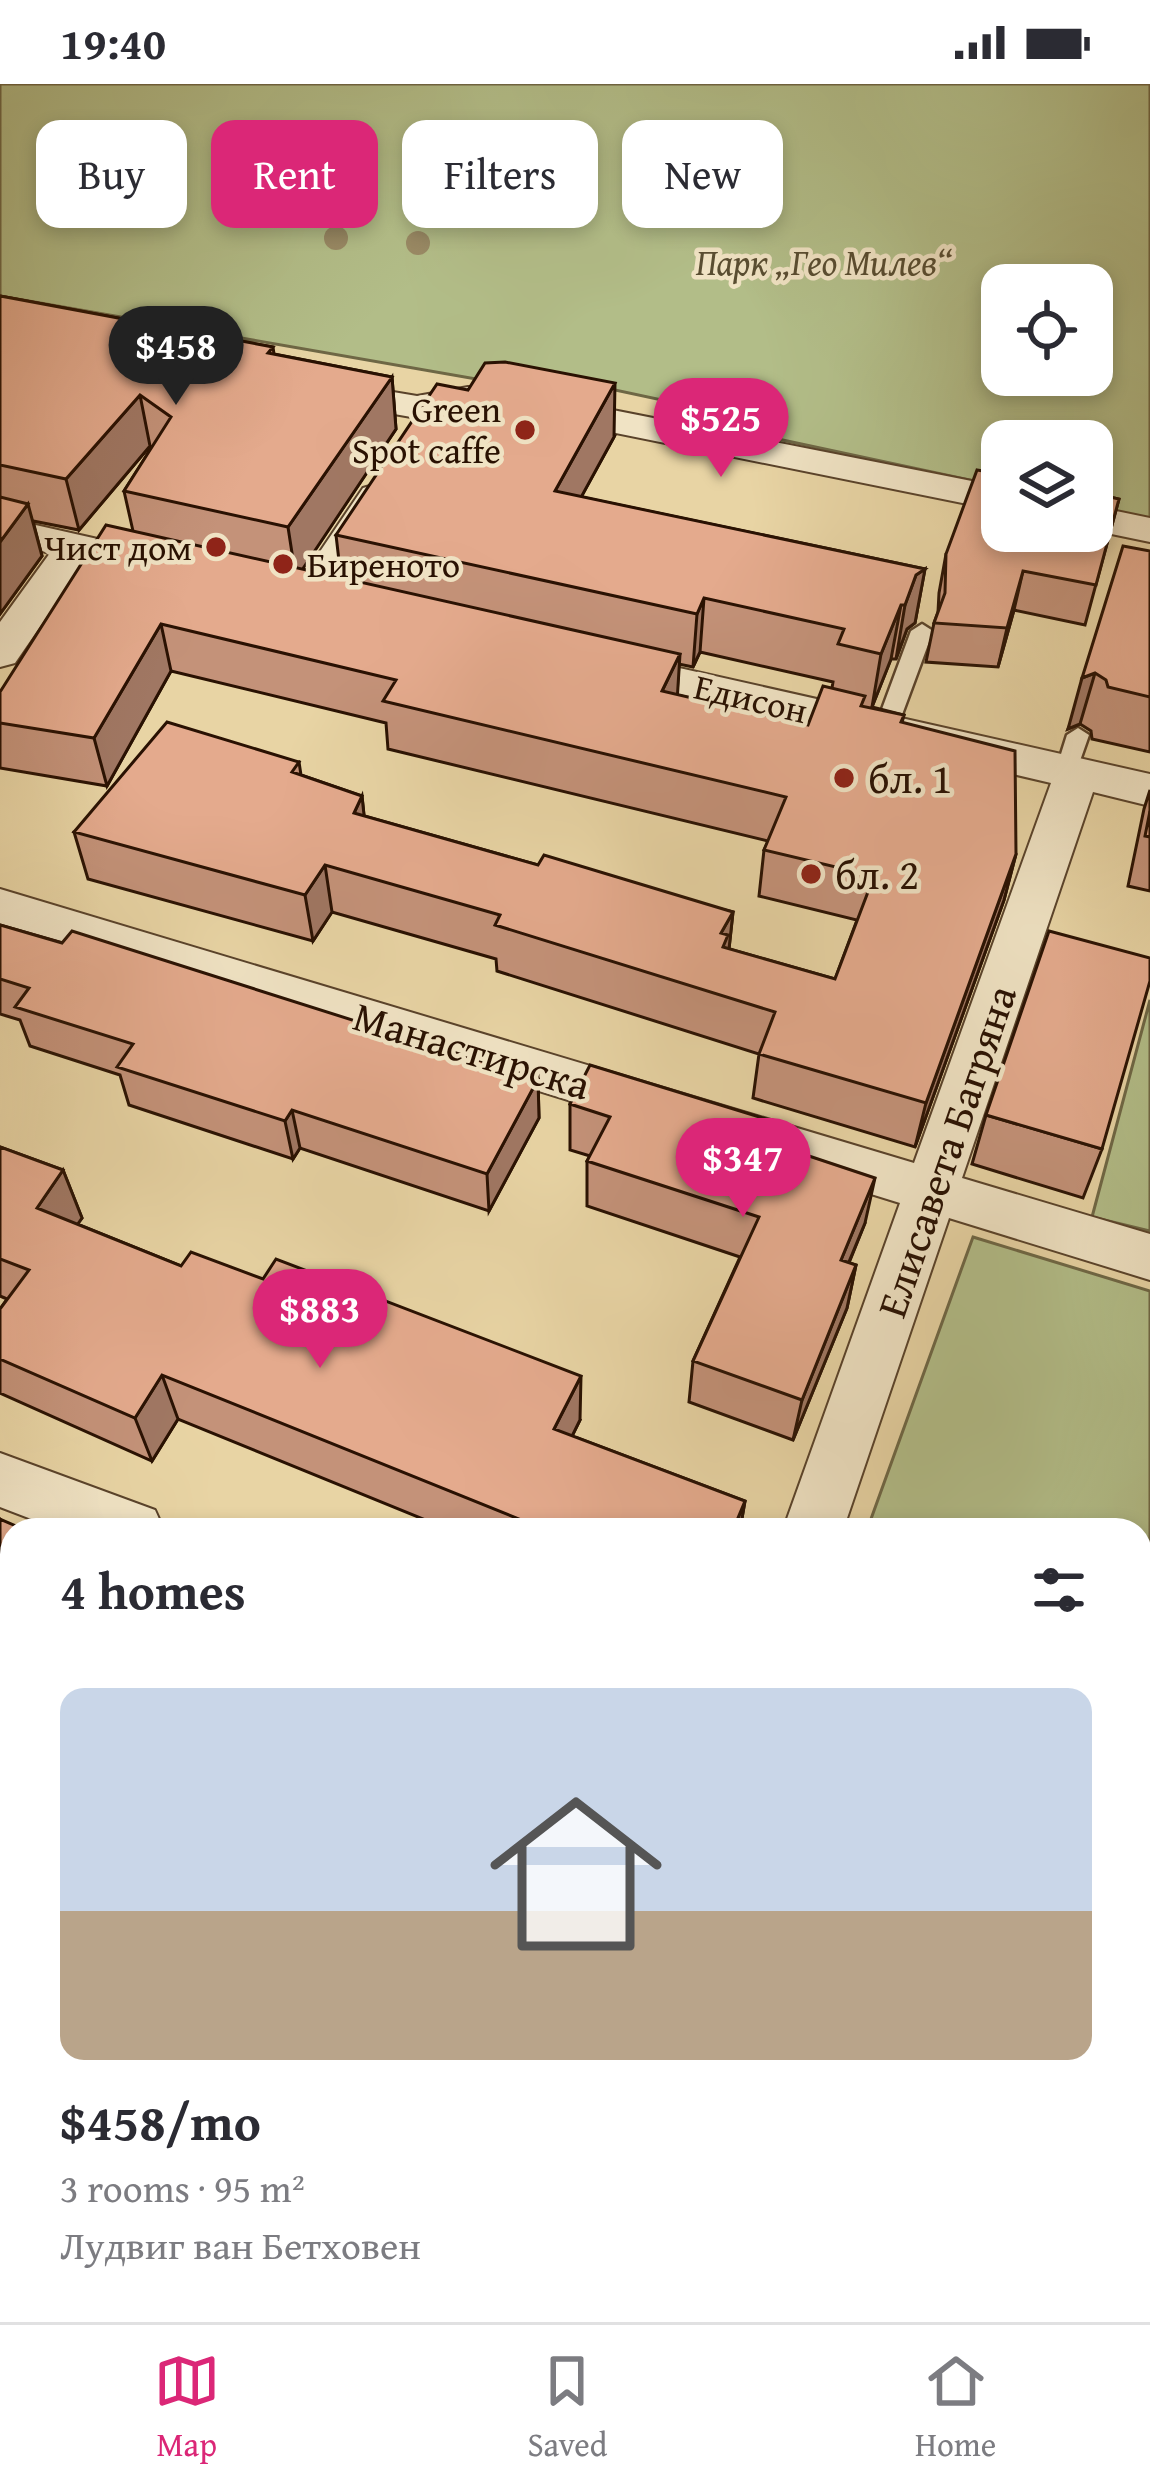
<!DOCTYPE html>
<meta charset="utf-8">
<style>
body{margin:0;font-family:"Gentium Book Plus",serif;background:#f2f2f3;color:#2b2b33;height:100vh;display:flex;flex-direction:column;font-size:45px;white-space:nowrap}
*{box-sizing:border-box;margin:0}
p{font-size:39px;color:#7c7c81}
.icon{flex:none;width:66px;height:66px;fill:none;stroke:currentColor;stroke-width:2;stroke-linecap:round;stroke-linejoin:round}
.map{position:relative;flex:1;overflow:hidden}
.drawer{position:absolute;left:0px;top:1434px;width:1152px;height:804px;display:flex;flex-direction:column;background:#fff;border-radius:36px 36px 0 0;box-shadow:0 6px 18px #0003}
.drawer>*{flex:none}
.banner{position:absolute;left:36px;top:36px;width:1080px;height:108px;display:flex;gap:24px}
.controls{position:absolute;left:981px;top:180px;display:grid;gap:24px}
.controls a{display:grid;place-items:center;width:132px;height:132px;border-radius:24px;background:#fff;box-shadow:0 6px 18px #0003;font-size:60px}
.price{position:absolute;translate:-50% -102px;padding:0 27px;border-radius:42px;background:#db2777;color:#fff;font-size:39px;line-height:78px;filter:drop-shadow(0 3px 6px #0008)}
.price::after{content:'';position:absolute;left:50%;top:72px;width:36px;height:27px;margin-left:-18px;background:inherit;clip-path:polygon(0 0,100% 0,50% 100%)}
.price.selected{background:#222;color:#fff}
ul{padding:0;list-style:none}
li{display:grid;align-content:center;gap:24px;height:636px;padding:0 60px}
li span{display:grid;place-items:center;height:372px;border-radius:24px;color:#555}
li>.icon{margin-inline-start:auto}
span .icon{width:216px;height:216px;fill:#fffc;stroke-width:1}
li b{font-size:51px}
h2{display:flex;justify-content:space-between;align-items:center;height:144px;padding:0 60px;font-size:51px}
.pill{padding:0 42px;border-radius:24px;background:#fff;box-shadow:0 6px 18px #0003;font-size:42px;line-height:108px}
.pill.selected{background:#db2777;color:#fff}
.status{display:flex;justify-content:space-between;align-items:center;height:84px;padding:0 60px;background:#fff;direction:ltr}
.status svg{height:33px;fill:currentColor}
.menu{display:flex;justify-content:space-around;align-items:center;height:168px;border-top:3px solid #e1e1e2;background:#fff;font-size:33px;color:#7c7c81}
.menu a{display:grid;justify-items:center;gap:6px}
.menu .selected{color:#db2777}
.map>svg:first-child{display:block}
.green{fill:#b2bd88;stroke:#6e6745;stroke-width:3;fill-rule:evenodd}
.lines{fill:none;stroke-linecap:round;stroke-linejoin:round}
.service-casing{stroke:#59422a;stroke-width:5}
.minor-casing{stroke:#59422a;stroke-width:4}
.service{fill:#f0e3c4;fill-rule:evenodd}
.minor{fill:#f0e3c4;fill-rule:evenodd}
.tree{fill:#998a65}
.wall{fill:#c49279;stroke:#291102;stroke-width:3;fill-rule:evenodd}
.shaded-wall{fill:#a07763;stroke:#291102;stroke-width:3}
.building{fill:#e4aa8d;stroke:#291102;stroke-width:3}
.poi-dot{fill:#8f2418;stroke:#f0e3c4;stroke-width:4.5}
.labels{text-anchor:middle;stroke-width:9;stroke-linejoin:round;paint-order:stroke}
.far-park-label{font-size:36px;font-style:italic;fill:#594d31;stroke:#f0e3c4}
.far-poi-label{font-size:36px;fill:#291102;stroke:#f0e3c4;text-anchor:end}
.far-street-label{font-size:36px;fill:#291102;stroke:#f0e3c4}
.poi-label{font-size:42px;fill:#291102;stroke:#f0e3c4;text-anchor:start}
.street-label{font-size:42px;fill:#291102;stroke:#f0e3c4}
</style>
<div class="status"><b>19:40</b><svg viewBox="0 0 49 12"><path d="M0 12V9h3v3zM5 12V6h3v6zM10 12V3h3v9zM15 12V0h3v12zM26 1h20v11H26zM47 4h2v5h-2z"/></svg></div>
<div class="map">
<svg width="1150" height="2238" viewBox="0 0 1150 2238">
<rect width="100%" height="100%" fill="#e8d4a4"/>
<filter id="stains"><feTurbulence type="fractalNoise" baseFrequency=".00167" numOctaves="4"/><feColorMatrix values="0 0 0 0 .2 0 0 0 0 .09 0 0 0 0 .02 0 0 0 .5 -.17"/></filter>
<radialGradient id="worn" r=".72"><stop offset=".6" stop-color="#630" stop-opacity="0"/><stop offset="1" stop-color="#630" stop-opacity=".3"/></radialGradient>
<path class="green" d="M0,0H1150V435L1092,422V357H1002V403L731,345L737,332L517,285L476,295L0,212ZM1002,201H1092V291H1002Z
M1150,916V1147L1092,1133Z
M973,1153L1150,1207V2238H579L583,2226H1140V1446H867Z"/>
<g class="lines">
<defs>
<path id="service" d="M922,540L933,547L897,644L886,651L878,649L875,644L911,547Z
M1078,644L1089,651L1075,691H1059L1056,686L1067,651Z"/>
<path id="minor" d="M321,296L417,312L468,303L507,305L1002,403V427L507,327L468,325L417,334L308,315L302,307L308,299Z
M377,400L391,404L397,412L324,524L309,528L294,524L288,515L294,506L363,404Z
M1092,422L1150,434V458L1092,446Z
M0,433L173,472L179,481L173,490L159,494L85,477L15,579L0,583V538L50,469L0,457Z
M608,568L1150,690V722L1093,708L962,1094L1150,1150V1196L949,1134L843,1446H783L900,1119L0,840V805L914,1079L1051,699L593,592L586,582L593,572Z
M0,1369L155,1426L164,1446H60L0,1423Z"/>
</defs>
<use href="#service" class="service-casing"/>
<use href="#minor" class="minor-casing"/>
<use href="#service" class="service"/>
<use href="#minor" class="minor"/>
</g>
<g class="tree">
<circle cx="174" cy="115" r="10"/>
<circle cx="336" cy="154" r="12"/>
<circle cx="418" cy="159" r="12"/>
</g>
<path class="wall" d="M0,212L273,263L274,270L392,293L396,345L302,485L341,494L336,451L614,353L581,413L925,485L915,539L907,545L896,575H891L872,623L904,631L902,639L1016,770L1004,816L915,1063L753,1014L759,970L497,887L496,875L332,828L313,857L88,795L74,748L299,678L301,691L362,712L364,732L538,781L733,828L729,865L835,895L857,836L759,812L764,766L768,757L388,665L386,639L171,587L107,702L0,684V608L133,447L124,407L152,363L150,362L79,446L33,437L42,472L0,530ZM700,568L833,598L832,604L808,641L677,611L679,580L693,583Z
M1101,411L1119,415L1085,541L1014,526L998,583L926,578L934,539L938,528L939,509L946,470Z
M1150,467V668L1092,655L1091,647L1080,640L1068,645Z
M1150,706V807L1128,802L1144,725Z
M0,841L538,995L539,1034L489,1127L300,1064L293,1075L129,1021L120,991L30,962L20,936L0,930Z
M570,1020L763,1057L865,1139L849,1179L856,1181L847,1224L793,1356L689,1318L693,1277L740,1173L587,1122V1077L590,1072L570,1066Z
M986,1031L1102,1065L1083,1114L972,1080Z
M0,1063L63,1086L82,1134L77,1140L181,1182L580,1336L572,1352L745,1417L740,1446H450L178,1335L152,1377L0,1309V1225L7,1215L0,1212Z
M0,1435L12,1446V1623L0,1617Z
M741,2226H823L820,2238H766Z"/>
<path class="shaded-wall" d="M392,293L396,345L296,495L288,443Z
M615,299L614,353L555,461V407Z
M140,311L150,362L79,446L66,395Z
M28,420L42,472L0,530V458Z
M925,485L915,539L907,545L896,575L905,521L916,491Z
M1023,487L1014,526L998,583L1007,544Z
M704,514L700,568L693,583L697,530Z
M901,521L891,575L872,623L881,570Z
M161,540L171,587L107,702L94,654Z
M680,570L677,618L662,607Z
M1095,589L1080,640L1068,645L1082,594Z
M362,712L367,759L354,729Z
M1016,770L1004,816L915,1063L926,1019Z
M325,781L332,828L313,857L305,811Z
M733,828L728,874L717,895L721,849Z
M538,995L539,1034L489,1127L487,1090Z
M292,1026L300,1064L293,1075L285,1037Z
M63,1086L82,1134L56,1171L37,1124Z
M875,1094L865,1139L832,1219L841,1176Z
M856,1181L847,1224L793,1356L802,1316Z
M162,1291L178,1335L152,1377L135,1334Z
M581,1292L580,1336L555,1387L554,1345Z
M745,1417L740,1446H733Z
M67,2226H85L79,2238H61Z
M413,2226H427L422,2238H409Z"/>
<path class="building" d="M0,212L273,263L268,269L392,293L288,443L124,407L171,333L140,311L66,395L0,381Z
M505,278L615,299L555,407L925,485L916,491L905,521H901L881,570L838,560L844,545L704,514L697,530L336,451L437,300L468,306L485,279Z
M977,386L1002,390V447H1092V403L1098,404L1101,411L1119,415L1096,501L1023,487L1007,544L934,539L945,509L946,470Z
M0,413L28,420L0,458Z
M106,441L680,570L662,607L808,641L823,602L865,612L861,622L904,631L901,638L1015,667L1016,770L926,1019L759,970L775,928L495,841L500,831L325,781L305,811L74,748L167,638L299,678L292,688L362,712L354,729L538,781L544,771L733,828L721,849L728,851L723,863L835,895L874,792L764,766L786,713L383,617L396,596L161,540L94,654L0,639V608Z
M1123,462L1150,467V613L1108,603L1106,596L1095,589L1082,594Z
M1150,727V753L1145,752Z
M0,841L62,859L72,847L538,995L487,1090L292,1026L285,1037L117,983L133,960L15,923L29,904L0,895Z
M1049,847L1150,874V897L1102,1065L986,1031Z
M590,981L766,1035L758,1055L875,1094L841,1176L856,1181L802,1316L693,1277L759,1133L587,1077L610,1033L570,1020Z
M0,1063L63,1086L37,1124L181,1182L191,1168L263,1195L276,1175L581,1292L554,1345L745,1417L733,1446H546L162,1291L135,1334L0,1275V1225L29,1186L0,1175Z
M0,1435L25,1446H12V1599L0,1594Z
M0,2078L12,2085V2226H67L61,2238H0Z
M208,2226H413L409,2238H203Z
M761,2226H823L820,2238H786Z"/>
<g class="poi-dot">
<circle cx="525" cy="346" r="12"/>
<circle cx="216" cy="463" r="12"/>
<circle cx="283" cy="480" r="12"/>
<circle cx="844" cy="694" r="12"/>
<circle cx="811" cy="790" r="12"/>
</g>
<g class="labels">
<g class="far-park-label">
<text x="824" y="191">Парк „Гео Милев“</text>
</g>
<g class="far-poi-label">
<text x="501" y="338">Green<tspan x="501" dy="41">Spot caffe</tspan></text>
<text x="192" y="476">Чист дом</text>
<text x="307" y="493" text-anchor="start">Биреното</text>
</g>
<g class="far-street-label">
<text transform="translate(751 614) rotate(13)" y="13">Едисон</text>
</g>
<g class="poi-label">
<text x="868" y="709">бл. 1</text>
<text x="835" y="805">бл. 2</text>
</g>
<g class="street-label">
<text transform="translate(472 966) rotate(17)" y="15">Манастирска</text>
<text transform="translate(946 1067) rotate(-71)" y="15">Елисавета Багряна</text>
</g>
</g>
<rect width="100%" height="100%" filter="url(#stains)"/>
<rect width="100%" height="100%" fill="url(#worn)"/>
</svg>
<div class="controls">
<a><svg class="icon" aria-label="locate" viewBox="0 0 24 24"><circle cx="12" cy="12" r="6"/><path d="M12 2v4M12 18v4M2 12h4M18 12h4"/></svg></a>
<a><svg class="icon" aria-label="layers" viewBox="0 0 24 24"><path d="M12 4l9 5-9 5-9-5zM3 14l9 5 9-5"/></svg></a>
</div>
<b class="price selected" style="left:176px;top:324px">$458</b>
<b class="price" style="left:721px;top:396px">$525</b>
<b class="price" style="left:743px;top:1136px">$347</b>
<b class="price" style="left:320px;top:1287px">$883</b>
<div class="banner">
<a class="pill">Buy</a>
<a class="pill selected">Rent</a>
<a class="pill">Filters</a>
<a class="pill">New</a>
</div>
<section class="drawer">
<h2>4 homes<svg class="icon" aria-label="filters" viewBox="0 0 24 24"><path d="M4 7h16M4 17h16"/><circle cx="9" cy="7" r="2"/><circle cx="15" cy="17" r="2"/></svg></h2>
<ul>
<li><span style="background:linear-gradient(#c9d6e8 60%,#b9a48a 0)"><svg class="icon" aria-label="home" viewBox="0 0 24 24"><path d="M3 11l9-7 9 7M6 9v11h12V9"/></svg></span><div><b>$458/mo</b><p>3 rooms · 95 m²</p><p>Лудвиг ван Бетховен</p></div></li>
</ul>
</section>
</div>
<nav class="menu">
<a class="selected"><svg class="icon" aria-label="map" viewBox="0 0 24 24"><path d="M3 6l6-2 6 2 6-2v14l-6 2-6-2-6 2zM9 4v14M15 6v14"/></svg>Map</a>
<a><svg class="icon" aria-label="saved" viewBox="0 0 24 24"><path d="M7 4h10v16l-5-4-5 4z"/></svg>Saved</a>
<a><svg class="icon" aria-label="home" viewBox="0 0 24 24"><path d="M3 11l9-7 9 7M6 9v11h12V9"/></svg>Home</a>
</nav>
